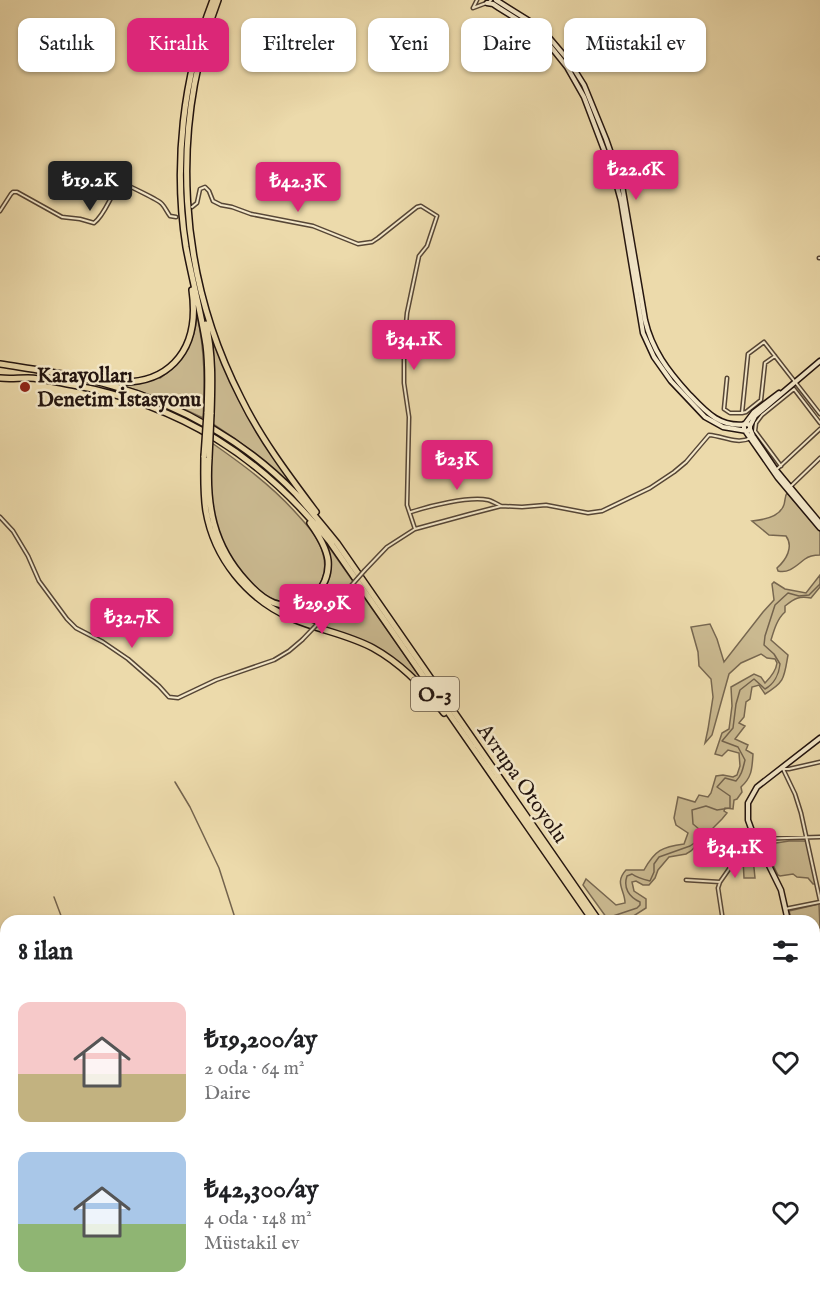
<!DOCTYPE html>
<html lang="tr">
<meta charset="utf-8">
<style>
body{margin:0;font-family:"IM FELL English",serif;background:#f2f2f2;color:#202124;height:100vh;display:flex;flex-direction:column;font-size:22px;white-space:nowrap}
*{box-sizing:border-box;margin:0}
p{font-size:20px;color:#757577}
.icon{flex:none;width:33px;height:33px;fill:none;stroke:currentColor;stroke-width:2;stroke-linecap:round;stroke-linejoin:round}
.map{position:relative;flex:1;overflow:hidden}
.drawer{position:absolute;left:0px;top:915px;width:820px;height:384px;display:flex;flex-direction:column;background:#fff;border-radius:18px 18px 0 0;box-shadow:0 2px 4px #0004}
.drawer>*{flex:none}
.guide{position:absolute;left:18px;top:18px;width:784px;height:54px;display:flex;gap:12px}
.price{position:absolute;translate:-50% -51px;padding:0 14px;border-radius:6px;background:#db2777;color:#fff;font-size:20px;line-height:39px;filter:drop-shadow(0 2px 3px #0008)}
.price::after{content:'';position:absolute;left:50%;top:36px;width:18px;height:14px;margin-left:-9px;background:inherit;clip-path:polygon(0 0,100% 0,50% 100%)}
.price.on{background:#222;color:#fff}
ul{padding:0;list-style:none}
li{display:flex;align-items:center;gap:18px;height:150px;padding:0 18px}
li span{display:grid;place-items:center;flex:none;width:168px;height:120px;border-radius:12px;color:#555}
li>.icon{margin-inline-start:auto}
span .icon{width:72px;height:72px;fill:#fffc;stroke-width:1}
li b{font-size:26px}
h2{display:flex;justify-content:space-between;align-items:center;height:72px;padding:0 18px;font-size:26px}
.chip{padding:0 21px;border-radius:12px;background:#fff;box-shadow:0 2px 4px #0004;font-size:21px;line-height:54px}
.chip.on{background:#db2777;color:#fff}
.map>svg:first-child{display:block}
.green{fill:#cab990;stroke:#776750;stroke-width:1.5}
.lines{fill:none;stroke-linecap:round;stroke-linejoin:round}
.stream{stroke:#73634d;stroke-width:1.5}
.street-casing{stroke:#564636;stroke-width:5}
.secondary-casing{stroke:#24150f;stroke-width:7}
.highway-casing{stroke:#24150f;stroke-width:8}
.street{stroke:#f3e7c8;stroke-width:2}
.secondary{stroke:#f3e7c8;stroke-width:4}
.highway{stroke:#ecdaab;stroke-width:5}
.street-bridge-casing{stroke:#564636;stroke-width:5;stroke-linecap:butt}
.highway-bridge-casing{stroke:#24150f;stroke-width:8;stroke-linecap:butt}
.street-bridge{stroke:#f3e7c8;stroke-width:2}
.highway-bridge{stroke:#ecdaab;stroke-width:5}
.poi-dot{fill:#8f2418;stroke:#f3e7c8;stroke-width:2}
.labels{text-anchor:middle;stroke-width:5;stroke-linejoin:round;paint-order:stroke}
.shield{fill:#f3e7c8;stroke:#625446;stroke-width:1.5}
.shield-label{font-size:20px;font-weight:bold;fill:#24150f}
.poi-label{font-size:21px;font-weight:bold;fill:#24150f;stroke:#f3e7c8;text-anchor:start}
.street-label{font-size:21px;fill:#24150f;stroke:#f3e7c8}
</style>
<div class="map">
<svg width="820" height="1299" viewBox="0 0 820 1299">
<rect width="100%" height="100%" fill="#ecdaab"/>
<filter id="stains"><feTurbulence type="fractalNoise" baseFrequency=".00333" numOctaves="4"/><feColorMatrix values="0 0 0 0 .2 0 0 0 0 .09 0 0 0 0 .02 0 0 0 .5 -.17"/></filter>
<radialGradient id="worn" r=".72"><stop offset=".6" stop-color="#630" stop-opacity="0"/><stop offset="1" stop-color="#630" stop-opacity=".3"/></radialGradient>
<path class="green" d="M197,315C205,351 205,383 203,418C175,404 147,393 117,384L139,383L158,377L160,378C183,363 195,342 197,315Z
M211,339L213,340L239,400L295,489C270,465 243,443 213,424Z
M212,443C242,464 271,485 296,513C307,525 319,538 323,554C332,585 303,613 273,599C245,586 225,553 216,525C207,499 211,470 212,443Z
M787,493L820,531V555C815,555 809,556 805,559C797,565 789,574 778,571L777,568C786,560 794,547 786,536L769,535L752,521C763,520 778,517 783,507C786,502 784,497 787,493Z
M322,537L427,687L418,679L350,636L297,618L271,604C277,606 283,608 289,608C312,607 332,588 331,565C331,555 326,546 322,537Z
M820,575V587L811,598C799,596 795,598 785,606V612C777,619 774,630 771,640L788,655C784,678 785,682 765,694L759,685L752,687L750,699L746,702L744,717L739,723L745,726L735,739L748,745L746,750L753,754C752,769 752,777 741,787L742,792L737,799L734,800L733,809L725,808L724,811L727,813L722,819L713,828L712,833L708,840L698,844L691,851L686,854L669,857L658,870L655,878L649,885H643L636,881L632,882L634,891L646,899V908L627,920L626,921H609L583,885L586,879L616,905L625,903C625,890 614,883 626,870H644C655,850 662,847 684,844L688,833L676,825L674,818L678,797L695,802L699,795L708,797L711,793L716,776L723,775L733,777L737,775L740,766L739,753L728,750L722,756L715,754L722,733L729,729L732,706L731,687L754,674L761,677L765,683C771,677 776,671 777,663L775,659L767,658L761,654L741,663L729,674L712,735L705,743L708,729L713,697L711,679L699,666L698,652L691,627L710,624L717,639L724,662L763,612L774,600L772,584L774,582L785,589L806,593Z
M789,841H807L816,884H813L808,878L797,877L793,874L780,876L778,875L772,863L768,843H776Z
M753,858L755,878H744L743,859Z
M819,904L820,928L815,929L814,921H792L789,911Z"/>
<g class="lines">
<path class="stream" d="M175,782L190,807L219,868L236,921
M54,897L63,921
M610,917L637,908L640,905V902C629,897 623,888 627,876L632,874C636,877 646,880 650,881L654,872V864L659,857L690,846L706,835L693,824L692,810L706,806L717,810L730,808V796L717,787L725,778L736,781C742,775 743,768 745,760L738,747L722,741L733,728L736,704L740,690L754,679L765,689C774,684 779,674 780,664L774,654L764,645L765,636L775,605L788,593L799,596L809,595L820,584
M0,1167L6,1163
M415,1299L419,1293"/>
<defs>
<path id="street" d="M473,8L489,2L491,0
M473,8L477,0
M192,207L197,203L200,189L205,187L209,191L213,201L221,205L232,207L251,214L313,226L358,244L372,242L378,238L417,207L421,206L437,216L427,246L419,256L407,313L404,346V383L409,417L407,505L415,529
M0,211L11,194L13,192H17L62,217L80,219L94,223C107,213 111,191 122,183C127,185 159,200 162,204C165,207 167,212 170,216L176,217
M819,258H820
M727,378L724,409L730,413H742L748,354L764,342L820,414
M742,413L746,412L761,400L765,363L775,356
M781,466L755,431L756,423L762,415L794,389L820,423
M776,470L820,429
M790,487L820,458
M411,512C429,506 469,496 488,500C492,501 497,504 501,506
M0,517L13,531L28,556L39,581L67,619L76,628L103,642L128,659L159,686L169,697L178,698L216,680L274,660L289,651L302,640
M365,570L387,547L415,529L470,514L501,506L522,507L546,505L588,513L602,511L650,488L674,472L686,462L709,435C724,436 736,445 751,438
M326,615L350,587
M820,762L789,769H783L795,794L801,813L820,900
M686,880L720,882
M785,909L820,902
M723,920L736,921
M723,921L718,888L720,882L745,846L756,839L820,837
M814,966L820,965
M814,975H820
M814,1086L818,1070
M814,1099L820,1102
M814,1129L820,1130
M814,1173L820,1172
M814,1203L820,1202
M814,1235L820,1234
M814,1276L817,1283L820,1284"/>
<path id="secondary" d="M496,0L531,22L547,35L569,61L584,85L606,139L622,185L645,320C652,350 668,371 688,393C705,411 720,429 748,424L750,426
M487,3L493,4L499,8L534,30L543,37L567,67L584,97L615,179L621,201L643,333L654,357L671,381L705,417L723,427L747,431L750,429
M820,361L755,416L750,426V429L753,436L776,470L820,523
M744,424V429L778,478L820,528
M745,424L754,412L779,393
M788,921L781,890L752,831L748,820V803L757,787L820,738
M814,1008L820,1021"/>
<path id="highway" d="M218,0C169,129 178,275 241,398C261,439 289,476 316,512
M206,324C213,354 212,384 211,414
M0,364C37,370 76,375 113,386C181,405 246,442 296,494C310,510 324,527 337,543L599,921
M0,378C9,379 18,378 28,378C43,378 58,383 73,385C181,405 262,457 330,542L593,921
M102,380C166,391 201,353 192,290
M207,413C208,390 209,367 206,345C201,312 192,279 186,247C173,165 183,77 213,0
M204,456C204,474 203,492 206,511C214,558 247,599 291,618C318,630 347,634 373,648C402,664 424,687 444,713
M209,458C206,505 213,545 246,581C254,590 263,599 274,603C303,613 331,590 328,560C326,546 318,534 310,523
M797,1293L799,1299
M803,1293L805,1299"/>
</defs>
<use href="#street" class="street-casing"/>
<use href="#secondary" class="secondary-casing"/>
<use href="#highway" class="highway-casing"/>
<use href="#street" class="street"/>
<use href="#secondary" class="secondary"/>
<use href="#highway" class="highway"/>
<defs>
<path id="street-bridge" d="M350,587L365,570
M302,640L326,615"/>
<path id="highway-bridge" d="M204,456L207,413
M209,458L211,414"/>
</defs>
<use href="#street-bridge" class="street-bridge-casing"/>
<use href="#highway-bridge" class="highway-bridge-casing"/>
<use href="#street-bridge" class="street-bridge"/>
<use href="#highway-bridge" class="highway-bridge"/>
</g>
<circle class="poi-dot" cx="25" cy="387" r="6"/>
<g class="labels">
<rect class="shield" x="411" y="677" width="48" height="34" rx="4.5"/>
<g class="shield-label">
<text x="435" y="701">O-3</text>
</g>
<g class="poi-label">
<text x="37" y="382">Karayolları<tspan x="37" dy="24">Denetim İstasyonu</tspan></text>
</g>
<g class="street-label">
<text transform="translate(523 783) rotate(55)" y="7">Avrupa Otoyolu</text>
</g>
</g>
<rect width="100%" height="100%" filter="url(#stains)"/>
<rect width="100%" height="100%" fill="url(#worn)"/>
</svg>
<b class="price" style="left:636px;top:201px">₺22.6K</b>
<b class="price on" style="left:90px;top:212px">₺19.2K</b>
<b class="price" style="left:298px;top:213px">₺42.3K</b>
<b class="price" style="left:414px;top:371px">₺34.1K</b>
<b class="price" style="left:457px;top:491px">₺23K</b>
<b class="price" style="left:322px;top:635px">₺29.9K</b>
<b class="price" style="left:132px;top:649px">₺32.7K</b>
<b class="price" style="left:735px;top:879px">₺34.1K</b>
<div class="guide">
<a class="chip">Satılık</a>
<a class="chip on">Kiralık</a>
<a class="chip">Filtreler</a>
<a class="chip">Yeni</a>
<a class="chip">Daire</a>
<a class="chip">Müstakil ev</a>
</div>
<section class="drawer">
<h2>8 ilan<svg class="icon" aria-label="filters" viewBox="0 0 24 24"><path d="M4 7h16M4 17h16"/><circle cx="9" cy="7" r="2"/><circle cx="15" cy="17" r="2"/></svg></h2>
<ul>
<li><span style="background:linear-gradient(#f6c9c9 60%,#c2b280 0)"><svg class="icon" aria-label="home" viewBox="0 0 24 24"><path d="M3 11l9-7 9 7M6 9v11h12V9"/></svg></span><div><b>₺19,200/ay</b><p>2 oda · 64 m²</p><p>Daire</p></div><svg class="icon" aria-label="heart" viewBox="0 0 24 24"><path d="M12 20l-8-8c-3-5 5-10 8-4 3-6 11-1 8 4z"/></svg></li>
<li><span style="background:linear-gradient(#a9c7e8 60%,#8fb573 0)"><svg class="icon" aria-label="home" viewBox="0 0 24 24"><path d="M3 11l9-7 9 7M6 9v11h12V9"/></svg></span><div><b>₺42,300/ay</b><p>4 oda · 148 m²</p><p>Müstakil ev</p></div><svg class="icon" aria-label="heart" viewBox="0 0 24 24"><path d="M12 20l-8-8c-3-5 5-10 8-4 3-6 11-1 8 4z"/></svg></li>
</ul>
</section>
</div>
